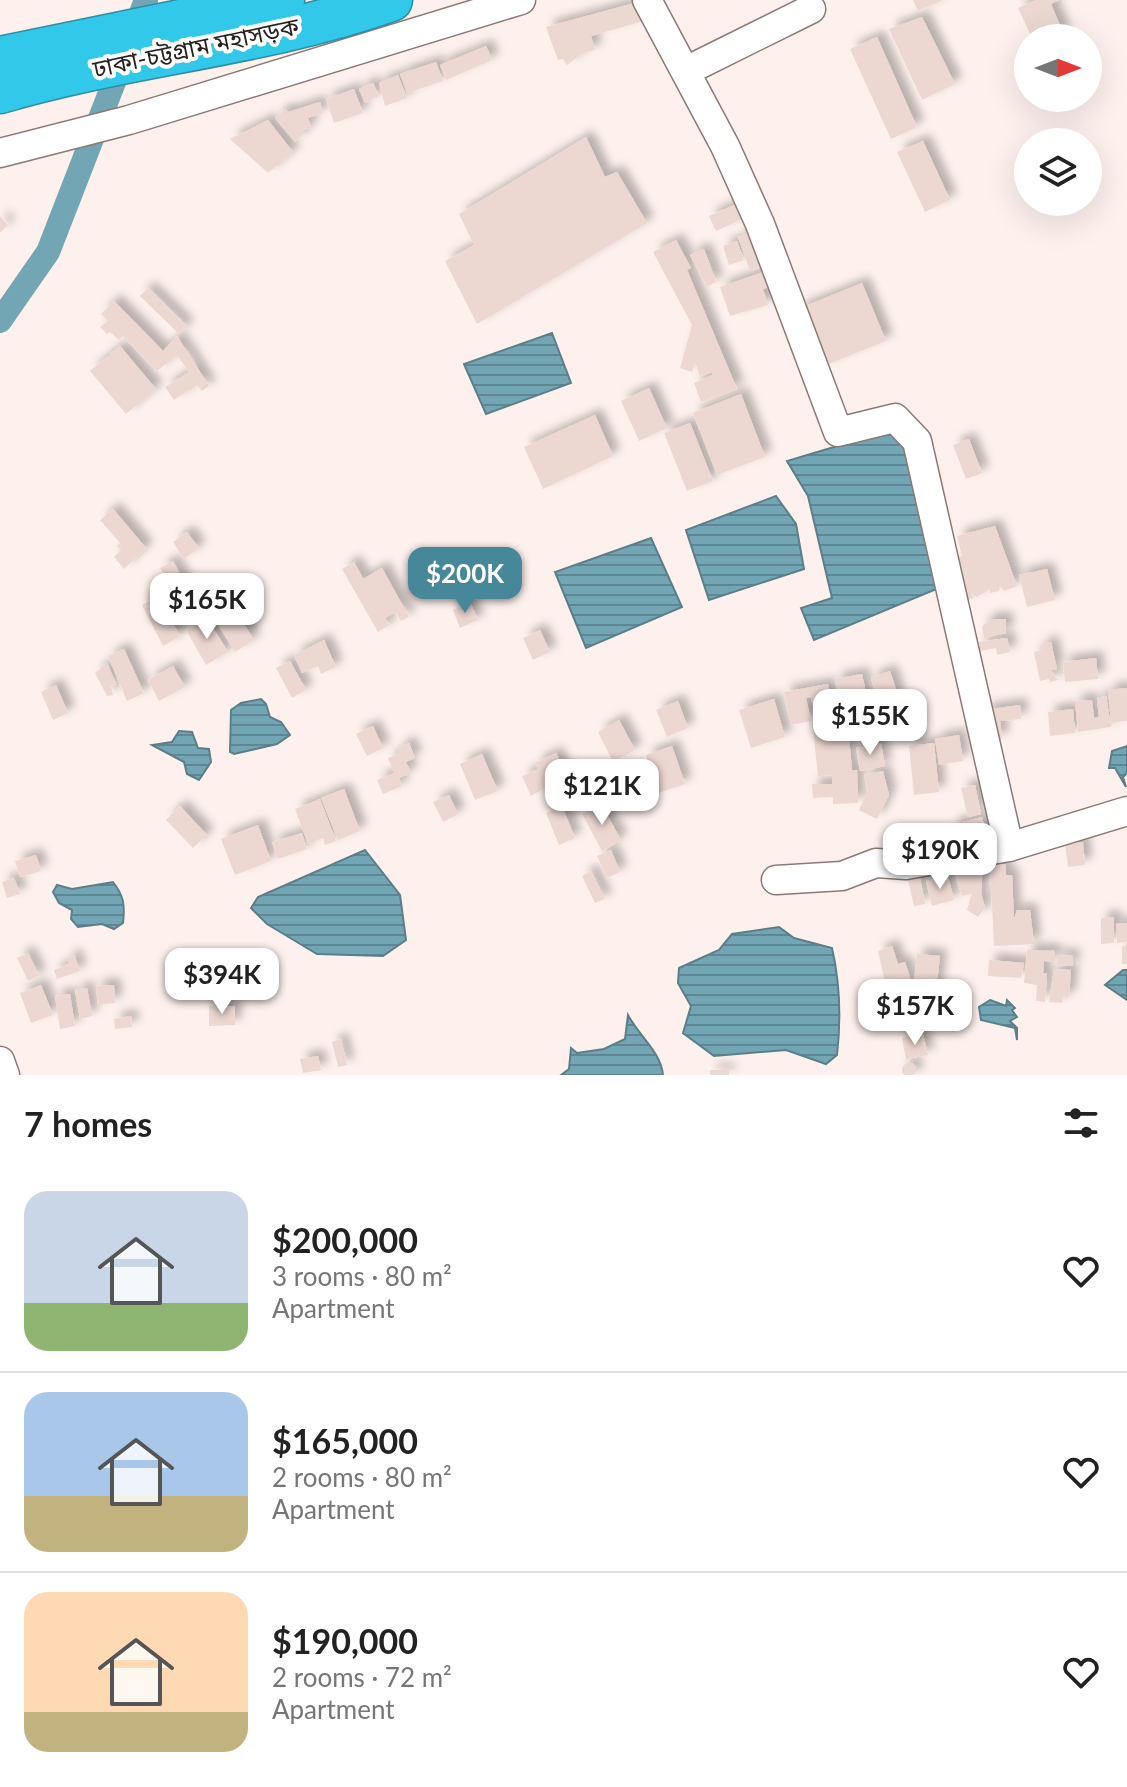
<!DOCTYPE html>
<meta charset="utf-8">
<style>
body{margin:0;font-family:Lato,"Noto Sans Bengali",sans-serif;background:#f2f2f2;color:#222;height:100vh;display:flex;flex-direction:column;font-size:30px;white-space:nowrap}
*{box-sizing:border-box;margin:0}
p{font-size:26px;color:#767676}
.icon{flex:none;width:44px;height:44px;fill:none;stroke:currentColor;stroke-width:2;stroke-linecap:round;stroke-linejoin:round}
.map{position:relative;height:1075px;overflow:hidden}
.drawer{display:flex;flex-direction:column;background:#fff;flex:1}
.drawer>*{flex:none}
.needle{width:52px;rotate:90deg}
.tools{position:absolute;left:1014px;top:24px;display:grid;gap:16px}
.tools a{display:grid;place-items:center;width:88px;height:88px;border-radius:50%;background:#fff;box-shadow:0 8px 32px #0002;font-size:40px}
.price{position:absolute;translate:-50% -68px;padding:0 18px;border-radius:16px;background:#fff;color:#222;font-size:26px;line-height:52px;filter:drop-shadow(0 2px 4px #0008)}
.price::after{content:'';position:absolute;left:50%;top:48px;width:24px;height:18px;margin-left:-12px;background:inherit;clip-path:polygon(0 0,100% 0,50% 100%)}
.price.on{background:#46889a;color:#fff}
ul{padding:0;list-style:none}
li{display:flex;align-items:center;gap:24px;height:200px;padding:0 24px}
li+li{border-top:2px solid #e0e0e0}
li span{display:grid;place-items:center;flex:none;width:224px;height:160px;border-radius:24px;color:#555}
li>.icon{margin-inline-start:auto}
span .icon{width:96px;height:96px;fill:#fffc;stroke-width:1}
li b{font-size:34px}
h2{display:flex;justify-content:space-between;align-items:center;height:96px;padding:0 24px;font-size:34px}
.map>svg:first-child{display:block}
.water{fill:url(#water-rules);stroke:#5c7e88;stroke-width:2}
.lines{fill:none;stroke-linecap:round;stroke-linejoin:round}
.canal{stroke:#73a6b5;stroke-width:24}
.building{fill:#edd7d1;filter:url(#shadow)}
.minor-casing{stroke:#8c7973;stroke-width:31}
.highway-casing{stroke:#2e8da3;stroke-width:45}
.minor{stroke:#fff;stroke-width:28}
.highway{stroke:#32c8ea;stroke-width:42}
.labels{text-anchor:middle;stroke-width:8;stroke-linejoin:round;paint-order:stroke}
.street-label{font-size:24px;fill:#28201e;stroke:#fff}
</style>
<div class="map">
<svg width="1127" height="1075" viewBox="0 0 1127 1075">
<defs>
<pattern id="water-rules" width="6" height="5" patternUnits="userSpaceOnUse" patternTransform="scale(2)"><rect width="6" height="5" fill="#73a6b5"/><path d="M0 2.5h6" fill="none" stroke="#5e8793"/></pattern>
<filter id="shadow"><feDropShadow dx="7" dy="-7" stdDeviation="4" flood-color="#0004"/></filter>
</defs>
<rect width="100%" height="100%" fill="#fef1ed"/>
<path class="water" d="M552,333L571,383L486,414L464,364Z
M894,429L905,447L939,588L814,640L801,608L832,598L808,496L787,461Z
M776,496L796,524L804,569L709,600L686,530Z
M651,538L682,607L586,648L555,572Z
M261,699L266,704L270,717L281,722L290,735L277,744L234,754L230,752L231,710L241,703Z
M179,731L192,732L198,748L209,749L211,762L199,780L187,774L184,762L152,745L172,742Z
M1127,746V773L1123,777L1126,787L1115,768H1109L1112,751Z
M365,850L400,895L406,940L383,956L317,954L267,924L251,908L258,897Z
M113,882C124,896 125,905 123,923L114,929L102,924L78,927L71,919L72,910L59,903L53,892L57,885L72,889Z
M779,927L794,938L832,948C840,983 841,1020 837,1055L826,1064L786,1050L714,1056L683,1033L691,1006L678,983L679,968L719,950L732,934Z
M1123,970H1127V1000L1105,985Z
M990,1000L1006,1006L1007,1000L1015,1008L1012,1010L1017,1017L1010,1021L1017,1028V1040L1015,1028L981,1020L979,1007Z
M628,1015C639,1036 661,1052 663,1075H561L569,1069L571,1048L577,1053L604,1049L625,1039Z"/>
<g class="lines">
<path class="canal" d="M0,321L48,252L146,0"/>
</g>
<path class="building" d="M913,0H943L918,11Z
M1036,0H1059L1051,4L1065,37L1032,38L1018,8Z
M638,2L643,21L591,36L595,50L583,53L567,65L563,59L558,60L546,27Z
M922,17L955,84L922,100L889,29Z
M877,37L917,127L891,139L850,49Z
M486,46L492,60L446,80L440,65Z
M436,62L443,81L407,93L400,74Z
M398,75L407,98L385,106L379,83Z
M373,83L379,96L365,103L359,89Z
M354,89L363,113L334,123L326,99Z
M320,102L323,113L308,118L311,128L303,130L305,133L295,142L275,118L285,109L288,112Z
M268,120L293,152L268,173L230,139Z
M586,137L605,177L617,172L647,223L477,324L445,261L474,245L459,214Z
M923,141L950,200L925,212L897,152Z
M743,201L749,216L716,231L709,216Z
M0,216L8,225L0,233Z
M756,230L768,265L750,271L738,237Z
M676,240L691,268L687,270L737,389L701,402L694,383L713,375L712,372L700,376L695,362L692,372L680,368L692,325L653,252Z
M737,241L744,260L729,265L723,246Z
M704,249L716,282L707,287L690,255Z
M772,269L777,284L763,289L768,305L730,316L720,287Z
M862,283L886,341L821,367L798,309Z
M148,288L187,326L179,334L140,296Z
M114,301L163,351L177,336L209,386L202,391L197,385L174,400L165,387L189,372L177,355L157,371L123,336L119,340L110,332L107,334L100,327L108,321L101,314Z
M120,346L156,389L126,414L90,371Z
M649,388L667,428L639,441L621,401Z
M741,394L765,457L717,475L693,413Z
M595,415L613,456L543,489L524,447Z
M690,423L713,481L687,491L664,433Z
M969,439L982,473L966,479L953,445Z
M113,509L146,548L124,569L114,557L121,550L117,546L120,543L100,520Z
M995,526L1017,586L1004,591L1000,586L999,591L990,593V589L977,597L972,594L973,598L965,601L958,575L963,574L958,557L962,556L957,536Z
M187,532L199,548L184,559L173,542Z
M489,560L501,588L475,600L463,571Z
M173,561L186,585L174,592L160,568Z
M354,562L363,579L382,568L409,617L401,621L396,612L385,618L389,625L378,632L342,569Z
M1047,569L1055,600L1027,607L1019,575Z
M224,593L254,640L235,652L206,605Z
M155,598L181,636L163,646L142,605Z
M470,602L478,620L460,628L453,610Z
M207,618L228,652L206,665L186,630Z
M990,619H1006V633L984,638L982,627Z
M540,630L550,652L533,660L523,638Z
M1007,638L1010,652L997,655L996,648L980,651L979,642Z
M324,640L336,667L321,674L318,666L302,673L294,655Z
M1051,642L1057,669L1050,670L1058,680L1050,682L1049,679L1040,681L1034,652L1043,650L1042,644Z
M124,649L144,693L127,701L108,656Z
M1096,658L1098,679L1065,682L1063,662Z
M290,661L306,690L292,698L276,668Z
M107,663L116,684L111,686L113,695L107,696L95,673Z
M173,666L185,687L159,701L148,680Z
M890,671L899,698L879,705L871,678Z
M862,674L869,707L841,712L835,679Z
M828,684L835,716L816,720L811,697L806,698L811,721L791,725L784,692Z
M56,685L68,713L53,720L41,692Z
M1127,688V721L1111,722L1108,690Z
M1106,696L1111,727L1078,732L1075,701L1092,700L1094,718L1099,717L1097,698Z
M774,699L785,737L751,748L739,710Z
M678,701L688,728L667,737L656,710Z
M1020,705L1021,719L1000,721L1002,739L989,740L984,710Z
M1073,709L1075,733L1050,736L1048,712Z
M619,720L635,750L613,762L598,732Z
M373,726L383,748L367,756L356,734Z
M848,726L852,770H857L858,803L833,804V797L813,798L812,784H832V775L818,776L813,729Z
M959,735L963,761L939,765L935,739Z
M409,743L415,758L406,762L411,773L399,778L402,786L383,794L377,780L394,773L388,758L400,753L398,748Z
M881,743L885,766L860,771L856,748Z
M934,743L939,792L914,795L909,746Z
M672,746L685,784L658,793L646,755Z
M556,753L566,775L531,796L522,776L538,769L535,763Z
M482,754L498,791L475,800L460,764Z
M883,771L889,795L877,819L859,810L868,791L864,775Z
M975,785L981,814L968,817L961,788Z
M344,789L360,831L338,840L321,798Z
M449,795L458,814L443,822L433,802Z
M320,799L336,841L325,845L323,838L308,844L295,809Z
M601,804L621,840L602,851L582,814Z
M180,806L207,835L193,848L166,820Z
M562,806L575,838L559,845L546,813Z
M982,817L987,837L956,844L951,825Z
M258,825L271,861L235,875L221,839Z
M302,833L307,849L278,859L272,842Z
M1083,842L1085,865L1068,867L1065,844Z
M611,850L620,872L607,878L597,856Z
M36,855L41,871L20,877L15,861Z
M1005,864L1006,875H1012L1014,919L1017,910H1030L1034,944L994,946L990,865Z
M969,866H983L981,893L985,908L978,917L967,910L972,894L962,896L954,872Z
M591,871L605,899L595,903L582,876Z
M948,876L954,900L932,906L926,881Z
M14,878L20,894L7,898L2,882Z
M920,878L925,904L914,906L908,880Z
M1114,917V943L1101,944V918Z
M1127,923V942L1117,943L1116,924Z
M1127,945V964H1122V946Z
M892,946L898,964L905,962L913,987L888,995L878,951Z
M1027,950L1055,951V962L1044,961L1043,973H1047L1045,1002L1036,1001L1037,985L1024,983Z
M28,953L39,976L28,981L17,958Z
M917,954L940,956L935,1002L912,1000Z
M74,955L80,971L57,979L54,970L69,964L67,958Z
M1058,955L1073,956V966L1058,965Z
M989,960L1024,963L1021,978L988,976Z
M1054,969L1071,970L1069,997L1063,996L1062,1003L1049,1002Z
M41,985L53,1015L31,1023L20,993Z
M114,985L115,1003L98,1005L96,986Z
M87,988L92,1016L80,1019L75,990Z
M70,994L75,1026L60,1029L55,996Z
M209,1006H235V1025L209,1026Z
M131,1016L132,1027L115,1029L114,1019Z
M923,1034L928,1055L906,1059L902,1038Z
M341,1039L347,1065L338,1067L332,1042Z
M318,1056L321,1070L303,1073L300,1059Z
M902 1070a7 7 0 1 1 14 0a7 7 0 1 1-14 0Z
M710,1070H729V1075H710Z"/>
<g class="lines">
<defs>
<path id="minor" d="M647,0L725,146L760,224L838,432L895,418L917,441L1009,847L1127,811
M686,71L811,9
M0,153L129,120L521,0
M776,880L842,876L876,863L906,865L1009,847
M0,1061L5,1075"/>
<path id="highway" d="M0,58L283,0
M0,92C128,54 265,45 391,0"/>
</defs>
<use href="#minor" class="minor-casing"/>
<use href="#highway" class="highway-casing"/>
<use href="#minor" class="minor"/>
<use href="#highway" class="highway"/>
</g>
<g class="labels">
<g class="street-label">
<text transform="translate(196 48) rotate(-12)" y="8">ঢাকা-চট্টগ্রাম মহাসড়ক</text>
</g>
</g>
</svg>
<div class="tools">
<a><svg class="needle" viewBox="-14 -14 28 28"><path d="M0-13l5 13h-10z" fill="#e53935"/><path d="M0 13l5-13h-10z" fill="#767676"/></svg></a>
<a><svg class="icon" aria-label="layers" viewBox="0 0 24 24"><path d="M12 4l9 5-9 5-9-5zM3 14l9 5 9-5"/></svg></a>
</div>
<b class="price on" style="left:465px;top:615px">$200K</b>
<b class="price" style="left:207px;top:641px">$165K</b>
<b class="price" style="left:870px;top:757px">$155K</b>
<b class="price" style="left:602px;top:827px">$121K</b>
<b class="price" style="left:940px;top:891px">$190K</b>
<b class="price" style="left:222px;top:1016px">$394K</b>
<b class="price" style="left:915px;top:1047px">$157K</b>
</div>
<section class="drawer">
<h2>7 homes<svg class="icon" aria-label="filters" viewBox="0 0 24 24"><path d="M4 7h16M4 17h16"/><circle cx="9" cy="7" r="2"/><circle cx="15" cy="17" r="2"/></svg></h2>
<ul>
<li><span style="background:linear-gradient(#c9d6e8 70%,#8fb573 0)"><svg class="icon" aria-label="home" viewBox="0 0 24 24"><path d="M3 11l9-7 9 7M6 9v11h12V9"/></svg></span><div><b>$200,000</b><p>3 rooms · 80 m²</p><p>Apartment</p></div><svg class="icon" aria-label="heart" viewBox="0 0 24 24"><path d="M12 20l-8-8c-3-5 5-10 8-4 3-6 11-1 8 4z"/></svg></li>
<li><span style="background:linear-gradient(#a9c7e8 65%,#c2b280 0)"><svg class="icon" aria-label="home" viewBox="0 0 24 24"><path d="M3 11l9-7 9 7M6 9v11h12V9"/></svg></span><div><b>$165,000</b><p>2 rooms · 80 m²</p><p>Apartment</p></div><svg class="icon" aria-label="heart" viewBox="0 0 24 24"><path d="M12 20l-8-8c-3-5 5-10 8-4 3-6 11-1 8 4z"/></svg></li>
<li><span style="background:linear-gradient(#ffd9b3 75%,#c2b280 0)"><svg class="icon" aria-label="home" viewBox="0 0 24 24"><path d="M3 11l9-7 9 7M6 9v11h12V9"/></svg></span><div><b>$190,000</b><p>2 rooms · 72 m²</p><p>Apartment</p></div><svg class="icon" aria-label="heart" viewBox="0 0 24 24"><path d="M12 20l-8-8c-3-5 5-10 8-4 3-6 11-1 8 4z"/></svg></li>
</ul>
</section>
